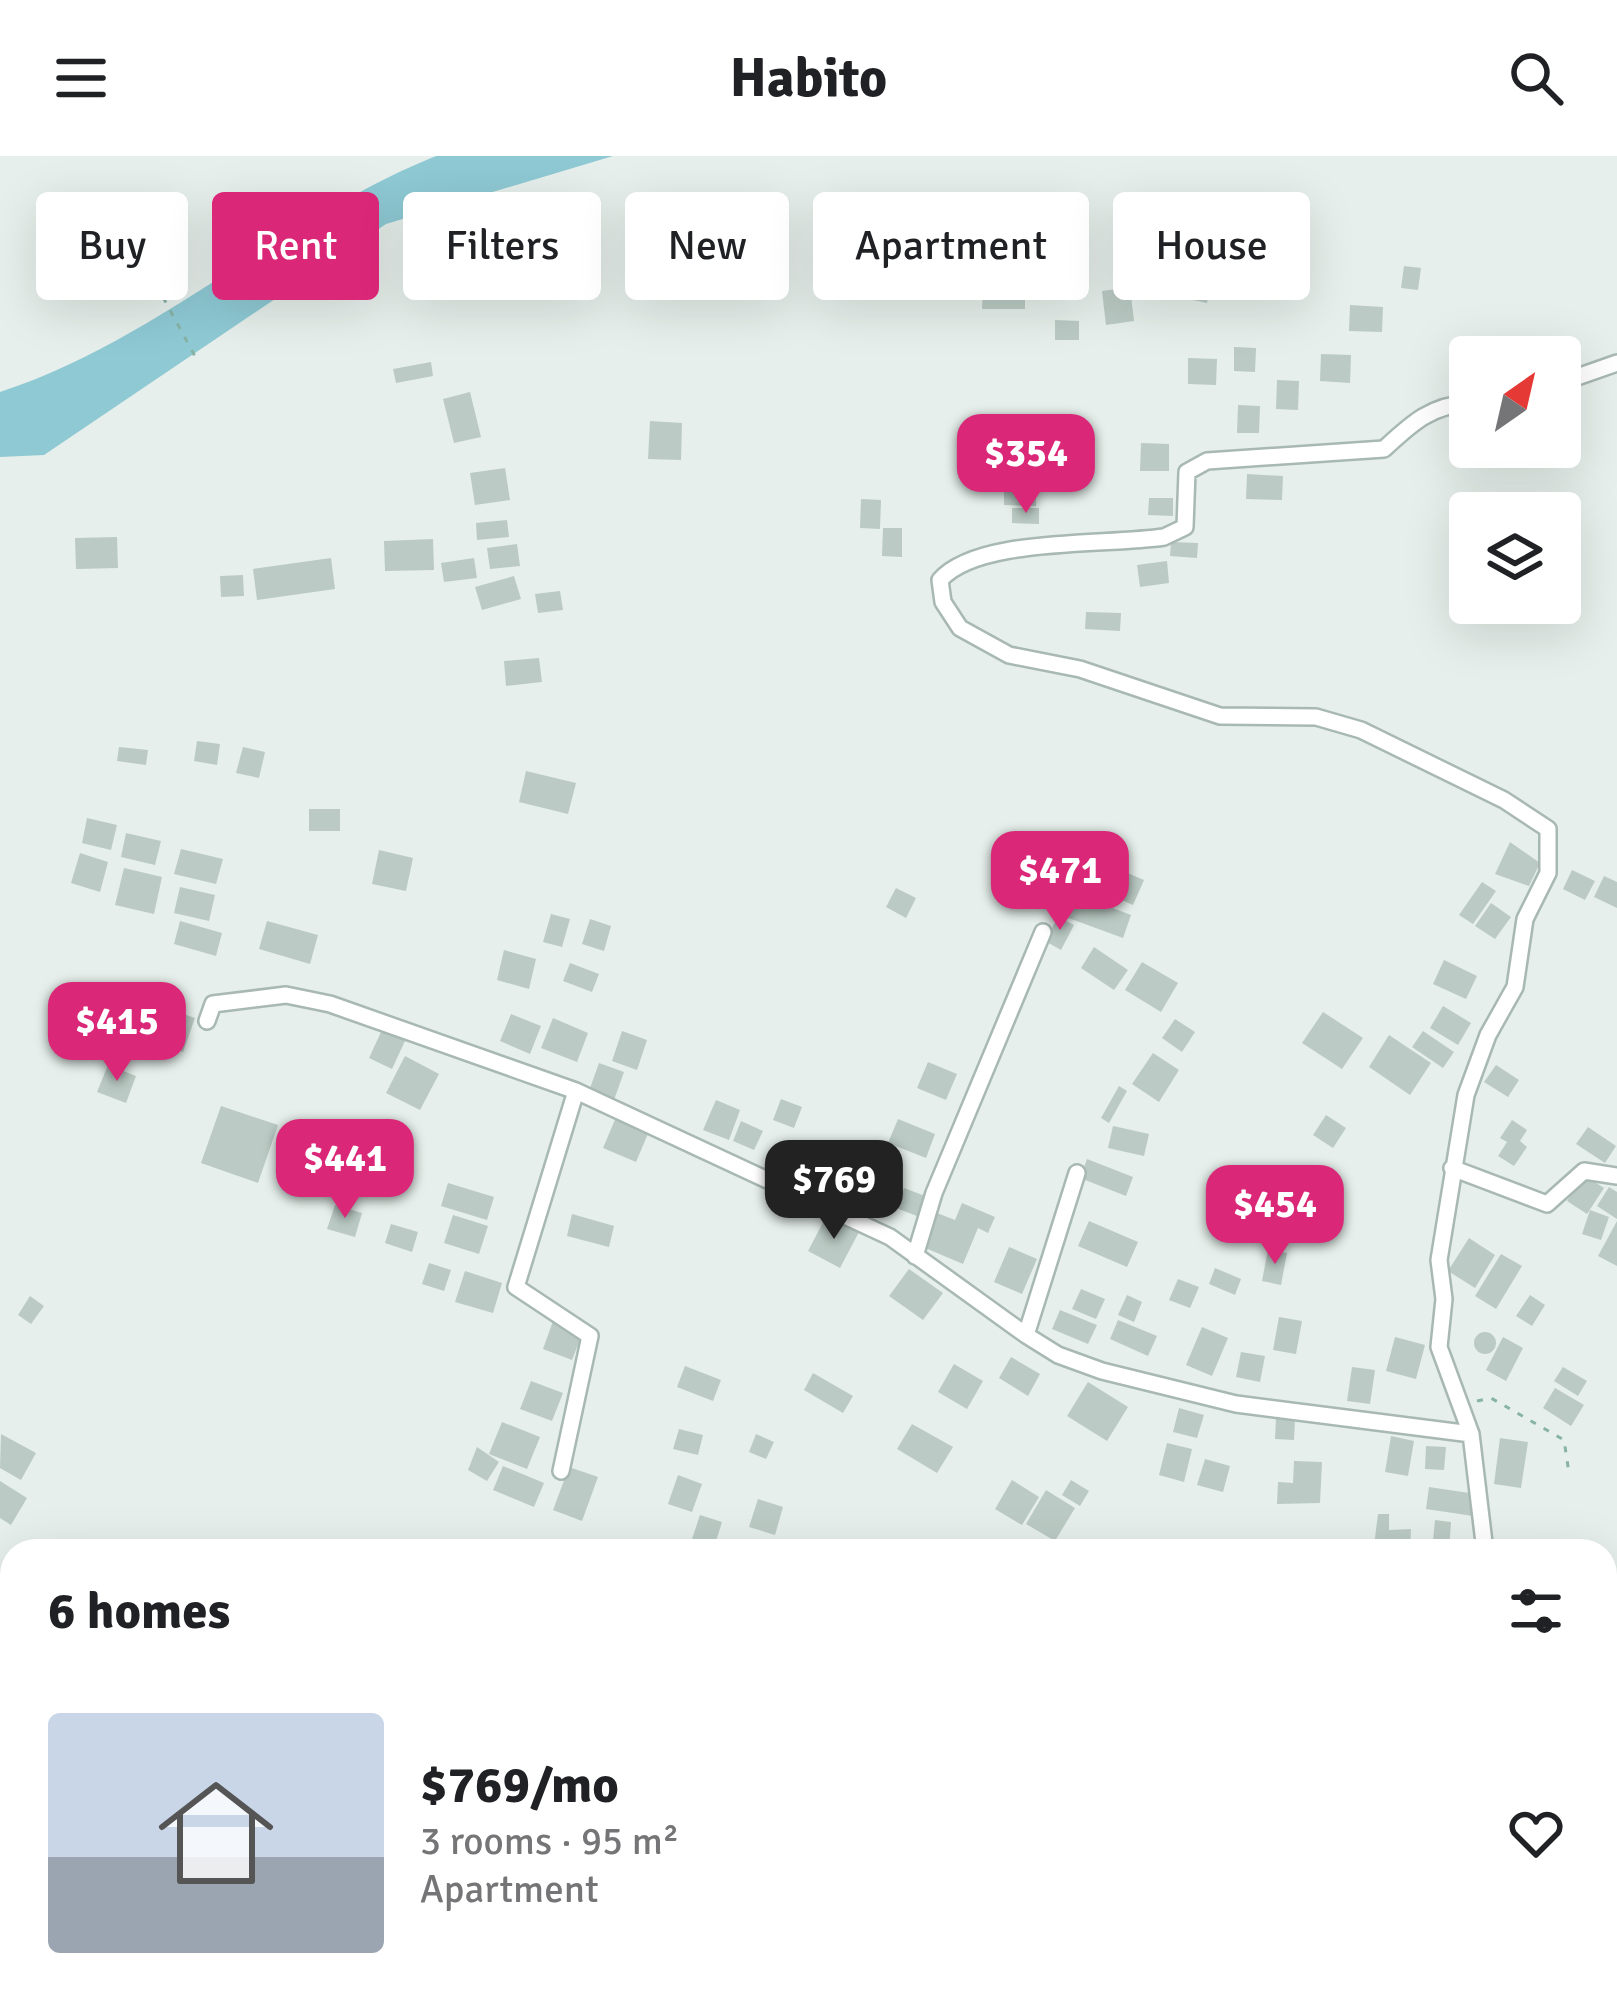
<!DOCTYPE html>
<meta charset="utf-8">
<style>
body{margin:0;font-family:Signika,sans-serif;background:#f2f2f2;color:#202124;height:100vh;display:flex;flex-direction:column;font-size:45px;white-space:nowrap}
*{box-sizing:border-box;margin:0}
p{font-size:39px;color:#757577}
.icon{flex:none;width:66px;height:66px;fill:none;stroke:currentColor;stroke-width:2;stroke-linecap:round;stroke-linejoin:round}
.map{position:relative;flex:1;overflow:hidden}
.sheet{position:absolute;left:0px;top:1383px;width:1617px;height:471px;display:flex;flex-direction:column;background:#fff;border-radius:36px 36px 0 0;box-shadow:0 12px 48px #0002}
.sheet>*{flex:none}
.hud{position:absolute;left:36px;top:36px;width:1545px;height:108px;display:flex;gap:24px}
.needle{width:78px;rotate:34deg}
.controls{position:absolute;left:1449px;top:180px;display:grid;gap:24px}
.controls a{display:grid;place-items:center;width:132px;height:132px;border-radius:12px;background:#fff;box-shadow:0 12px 48px #0002;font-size:60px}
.price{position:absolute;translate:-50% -102px;padding:0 27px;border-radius:24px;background:#db2777;color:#fff;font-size:39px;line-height:78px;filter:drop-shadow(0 3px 6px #0008)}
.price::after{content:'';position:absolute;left:50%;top:72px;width:36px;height:27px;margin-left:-18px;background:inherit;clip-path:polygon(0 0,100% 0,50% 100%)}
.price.current{background:#222;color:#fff}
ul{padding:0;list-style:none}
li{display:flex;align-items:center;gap:36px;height:300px;padding:0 48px}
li+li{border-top:3px solid #e0e0e0}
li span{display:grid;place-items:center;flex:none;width:336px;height:240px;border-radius:12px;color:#555}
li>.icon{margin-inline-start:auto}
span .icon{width:144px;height:144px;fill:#fffc;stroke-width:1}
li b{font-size:51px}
h2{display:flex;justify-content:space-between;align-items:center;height:144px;padding:0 48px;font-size:51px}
.chip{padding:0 42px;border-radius:12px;background:#fff;box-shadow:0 12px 48px #0002;font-size:42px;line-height:108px}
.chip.current{background:#db2777;color:#fff}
header{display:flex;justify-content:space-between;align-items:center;height:156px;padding:0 48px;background:#fff;font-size:54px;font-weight:700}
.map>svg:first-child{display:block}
.water{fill:#8ec9d4}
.building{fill:#bbcac4}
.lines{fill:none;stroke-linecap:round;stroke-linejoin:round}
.street-casing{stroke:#a8b8b2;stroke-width:20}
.secondary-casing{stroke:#a4bbb3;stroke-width:26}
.path{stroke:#86b3a5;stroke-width:3;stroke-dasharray:6 9;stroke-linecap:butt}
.street{stroke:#fff;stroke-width:15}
.secondary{stroke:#fff;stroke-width:21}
</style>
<header><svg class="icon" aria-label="menu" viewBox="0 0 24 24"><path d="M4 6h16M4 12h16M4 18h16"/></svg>Habito<svg class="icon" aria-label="search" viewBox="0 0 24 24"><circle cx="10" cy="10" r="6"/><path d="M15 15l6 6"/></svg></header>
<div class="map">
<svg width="1617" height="1853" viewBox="0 0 1617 1853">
<rect width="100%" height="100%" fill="#e6efeb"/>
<path class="water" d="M436,0H613L386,68L44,299L0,301V236C157,185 282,62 436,0Z"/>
<path class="building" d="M1134,48H1157V69L1135,70Z
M1037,69L1038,87L1008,88V70Z
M1239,72L1258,73L1257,97L1238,96Z
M1262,78L1281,79L1280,101L1261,100Z
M1404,110L1421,112L1418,134L1401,132Z
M1184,116L1212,122L1207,147L1179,141Z
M983,128L1025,129V153H982Z
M1130,131L1134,165L1106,169L1102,135Z
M1350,149L1383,151L1382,176L1349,175Z
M1055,164L1079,165V184H1055Z
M1234,191L1256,192L1255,216L1234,215Z
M1321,198L1351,199L1350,227L1320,225Z
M1188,202L1217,203L1216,229L1188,228Z
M431,206L433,220L396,227L393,213Z
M1277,224L1299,225L1298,254L1276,253Z
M470,236L481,281L454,287L443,243Z
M1238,249L1260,250L1259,277H1237Z
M650,265L682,267L681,304L648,303Z
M1141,287L1169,288V315H1140Z
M505,312L510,344L475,349L470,317Z
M1247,318L1283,320L1282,344L1246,343Z
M1004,322L1036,323V350L1004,349Z
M1149,342H1173V360L1148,359Z
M861,343L881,344L880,373L860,372Z
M1012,352H1039V368L1012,367Z
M507,364L509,381L477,384L476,367Z
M883,372H902V401L882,400Z
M117,381L118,412L76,413L75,382Z
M433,383L434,414L385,415L384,385Z
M1171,386L1198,387L1197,402L1170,400Z
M517,388L520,410L490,413L487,392Z
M331,402L335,433L257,444L253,413Z
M474,402L477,422L444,426L441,407Z
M1167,405L1169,427L1140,431L1137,409Z
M243,419L244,440L221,441L220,420Z
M514,420L521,443L482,454L475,431Z
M560,435L563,454L538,457L535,438Z
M1086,456L1121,457L1120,475L1085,473Z
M539,502L542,526L506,530L504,505Z
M197,585L220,588L217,609L194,605Z
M119,591L148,594L146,609L117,605Z
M243,591L265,596L259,622L236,617Z
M526,615L576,627L568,658L519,646Z
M309,653H340V675H309Z
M87,662L117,669L111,694L82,687Z
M126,677L161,685L155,709L121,701Z
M1510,686L1540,707L1529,730L1495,718Z
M181,693L223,703L216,728L174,718Z
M379,694L413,702L406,735L372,728Z
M80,697L108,706L100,736L71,727Z
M1104,707L1144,724L1133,749L1094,732Z
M124,712L162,721L154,758L115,749Z
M1572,714L1595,725L1585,744L1563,733Z
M1604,720L1617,726V752L1594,741Z
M1482,726L1496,735L1473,768L1459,759Z
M180,731L215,739L209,765L174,757Z
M896,732L916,742L906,762L886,751Z
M1061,732L1131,759L1123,782L1052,756Z
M1491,747L1511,761L1495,783L1475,770Z
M551,758L570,763L562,791L543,786Z
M1058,761L1074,769L1061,794L1045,785Z
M590,763L611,770L604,795L582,788Z
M180,765L222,777L216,800L174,788Z
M267,765L318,779L310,808L259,793Z
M1094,791L1128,814L1114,834L1081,812Z
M504,794L536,803L529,833L497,824Z
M1444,804L1477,820L1466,843L1433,828Z
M1142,806L1178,827L1161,856L1125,834Z
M570,807L599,818L592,836L563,825Z
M92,827L115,833L112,845L72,842L74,828Z
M148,846L195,862L183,896L137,881Z
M1443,850L1471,867L1458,889L1430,872Z
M1323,856L1363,882L1342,913L1302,887Z
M511,858L541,870L530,898L500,885Z
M553,862L588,877L577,906L541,892Z
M1175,863L1195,876L1182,896L1162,882Z
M382,874L405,885L392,913L369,902Z
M622,875L647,884L637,914L612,905Z
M1423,875L1454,896L1443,912L1412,891Z
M1389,879L1431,907L1410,939L1369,911Z
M1153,897L1179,914L1159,946L1132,928Z
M405,900L439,918L420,954L386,937Z
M928,906L957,918L946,944L917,932Z
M599,907L624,916L614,944L589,935Z
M108,909L136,920L126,947L97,936Z
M1496,909L1519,924L1508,941L1484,926Z
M1119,930L1127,935L1109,967L1101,962Z
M781,943L802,951L794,972L773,964Z
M716,944L740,954L729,984L703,974Z
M221,950L278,969L258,1027L201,1007Z
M617,959L650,973L636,1006L603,992Z
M1326,959L1346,972L1333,992L1313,979Z
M898,963L935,978L926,1002L888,987Z
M1512,964L1527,974L1520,985L1527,991L1514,1010L1498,1000L1507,986L1500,982Z
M741,965L763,975L754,994L733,985Z
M1113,970L1149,978L1144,1000L1108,992Z
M1588,971L1616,990L1605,1007L1576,988Z
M344,992L383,1004L373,1035L334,1023Z
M817,995L835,1002L828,1021L809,1014Z
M1087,1003L1133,1021L1126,1040L1080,1022Z
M1584,1019L1604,1032L1587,1058L1567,1045Z
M448,1027L494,1041L487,1064L441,1050Z
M1609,1031L1617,1036V1063L1597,1050Z
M904,1032L925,1040L917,1060L896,1052Z
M962,1047L995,1061L988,1077L978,1072L963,1108L923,1091L937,1057L955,1064Z
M1245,1047L1271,1056L1263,1078L1237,1069Z
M335,1049L362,1057L355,1081L327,1073Z
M1590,1054L1609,1061L1601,1084L1582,1078Z
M572,1058L614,1070L609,1091L567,1080Z
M453,1059L488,1070L479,1098L444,1087Z
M827,1059L859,1076L840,1112L808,1095Z
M1089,1065L1138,1086L1127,1111L1078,1090Z
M1617,1065V1110L1598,1100Z
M391,1068L418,1076L412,1096L385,1087Z
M1469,1082L1495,1099L1475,1132L1448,1115Z
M1009,1091L1037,1103L1022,1138L994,1126Z
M1268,1093L1287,1097L1281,1129L1262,1125Z
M1501,1098L1522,1110L1496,1153L1475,1140Z
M429,1107L451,1114L444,1135L422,1128Z
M1215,1112L1241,1123L1235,1139L1209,1128Z
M909,1113L943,1137L923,1164L889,1140Z
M465,1115L502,1127L493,1157L455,1146Z
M1178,1123L1199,1131L1190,1152L1169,1144Z
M1081,1133L1105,1143L1096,1163L1072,1153Z
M1127,1139L1142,1146L1134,1166L1118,1159Z
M1530,1139L1545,1149L1532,1170L1516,1160Z
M30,1140L44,1150L31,1168L18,1159Z
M1060,1154L1097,1169L1088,1188L1052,1173Z
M1279,1161L1302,1165L1296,1198L1273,1194Z
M1118,1164L1157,1180L1148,1200L1110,1183Z
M553,1165L583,1176L572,1204L543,1193Z
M1202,1171L1228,1182L1212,1220L1186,1209Z
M1474 1187a11 11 0 1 1 22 0a11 11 0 1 1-22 0Z
M1395,1181L1425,1189L1416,1223L1386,1215Z
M1503,1181L1523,1192L1506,1225L1486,1214Z
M1241,1196L1265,1200L1260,1226L1236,1221Z
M1011,1201L1040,1218L1028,1240L999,1222Z
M954,1208L983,1225L967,1253L938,1236Z
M685,1210L721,1224L713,1245L677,1231Z
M1352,1211L1375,1214L1370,1248L1347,1245Z
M1563,1211L1587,1225L1578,1240L1554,1225Z
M813,1217L853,1240L843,1257L804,1234Z
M531,1225L563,1237L552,1265L520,1253Z
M1088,1226L1128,1251L1107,1285L1067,1260Z
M1555,1232L1584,1249L1571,1270L1543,1252Z
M1179,1252L1204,1259L1197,1282L1173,1276Z
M1276,1262L1295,1263L1294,1284L1275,1283Z
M502,1266L540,1281L527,1313L489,1298Z
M912,1268L953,1291L937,1317L897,1293Z
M679,1273L703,1279L698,1299L673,1293Z
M1,1278L36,1297L21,1324L0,1312Z
M756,1278L774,1286L766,1303L749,1296Z
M1391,1280L1414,1285L1408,1320L1385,1316Z
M1500,1282L1528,1286L1521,1332L1494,1328Z
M1167,1287L1192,1293L1184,1326L1159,1319Z
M1426,1290L1446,1291L1444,1314L1425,1313Z
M477,1291L499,1306L487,1325L468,1314Z
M1205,1303L1230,1310L1223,1336L1197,1329Z
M1294,1305L1322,1306L1320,1347L1277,1348L1278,1326L1293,1327Z
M503,1310L544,1327L534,1351L493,1334Z
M569,1311L598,1321L582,1365L553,1354Z
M678,1319L702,1328L692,1356L668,1348Z
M1012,1324L1039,1341L1022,1369L995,1353Z
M1071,1324L1089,1335L1080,1350L1062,1339Z
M0,1325L27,1342L11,1369L0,1362Z
M1429,1331L1476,1338L1473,1360L1426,1353Z
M1046,1334L1075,1352L1055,1385L1026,1368Z
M758,1343L783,1351L775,1379L749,1371Z
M1378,1358H1389V1374L1411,1373L1410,1393L1374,1390Z
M700,1359L722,1366L713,1395H688Z
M1435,1364L1451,1366L1449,1395H1432Z
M0,1451L12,1462V1485L0,1498Z
M1422,1842H1456L1452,1853H1421Z"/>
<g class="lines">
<defs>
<path id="street" d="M1560,227L1617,207
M1470,247C1431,249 1412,267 1384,293L1207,305L1187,316L1185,371L1164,381C1103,390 978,381 940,424L943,446L960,472L1009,499L1080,513L1220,560L1316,561L1361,574L1504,644L1548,673V717L1525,763L1515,831L1488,879L1466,939L1439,1104L1444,1143L1439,1191L1471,1278L1485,1395
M207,865L213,848L286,839L330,848L576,935L890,1081L1026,1179L1058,1199L1102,1215L1236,1248L1471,1278
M1452,1012L1547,1048L1584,1015L1617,1020
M915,1100L934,1037L1043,776
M1026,1179L1077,1017
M561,1315L590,1180L516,1131L576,935"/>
<path id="secondary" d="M0,1645L12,1642
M1605,1743L1617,1756
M453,1842L467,1853
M758,1853L787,1842"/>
</defs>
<use href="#street" class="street-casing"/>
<use href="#secondary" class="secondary-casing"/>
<path class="path" d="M156,128L198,206
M1477,1245L1491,1242L1564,1284L1569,1317"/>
<use href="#street" class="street"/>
<use href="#secondary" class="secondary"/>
</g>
</svg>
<div class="controls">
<a><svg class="needle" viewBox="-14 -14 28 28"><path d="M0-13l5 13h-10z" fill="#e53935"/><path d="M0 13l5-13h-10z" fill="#757577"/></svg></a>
<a><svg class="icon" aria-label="layers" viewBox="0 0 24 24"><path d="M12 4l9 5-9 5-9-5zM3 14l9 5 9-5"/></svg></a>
</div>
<b class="price" style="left:1026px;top:360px">$354</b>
<b class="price" style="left:1060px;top:777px">$471</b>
<b class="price" style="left:117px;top:928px">$415</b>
<b class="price" style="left:345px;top:1065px">$441</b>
<b class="price current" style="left:834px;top:1086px">$769</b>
<b class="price" style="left:1275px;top:1111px">$454</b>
<div class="hud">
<a class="chip">Buy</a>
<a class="chip current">Rent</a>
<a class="chip">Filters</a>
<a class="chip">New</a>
<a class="chip">Apartment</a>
<a class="chip">House</a>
</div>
<section class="sheet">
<h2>6 homes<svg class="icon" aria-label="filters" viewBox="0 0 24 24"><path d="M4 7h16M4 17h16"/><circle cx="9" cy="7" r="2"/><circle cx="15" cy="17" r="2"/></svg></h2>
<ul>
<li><span style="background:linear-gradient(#c9d6e8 60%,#9aa5b1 0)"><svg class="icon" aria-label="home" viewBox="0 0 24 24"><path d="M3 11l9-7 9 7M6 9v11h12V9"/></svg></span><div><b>$769/mo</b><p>3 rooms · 95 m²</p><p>Apartment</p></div><svg class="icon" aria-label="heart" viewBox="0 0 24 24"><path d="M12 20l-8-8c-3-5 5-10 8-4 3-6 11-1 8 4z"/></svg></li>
</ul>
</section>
</div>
